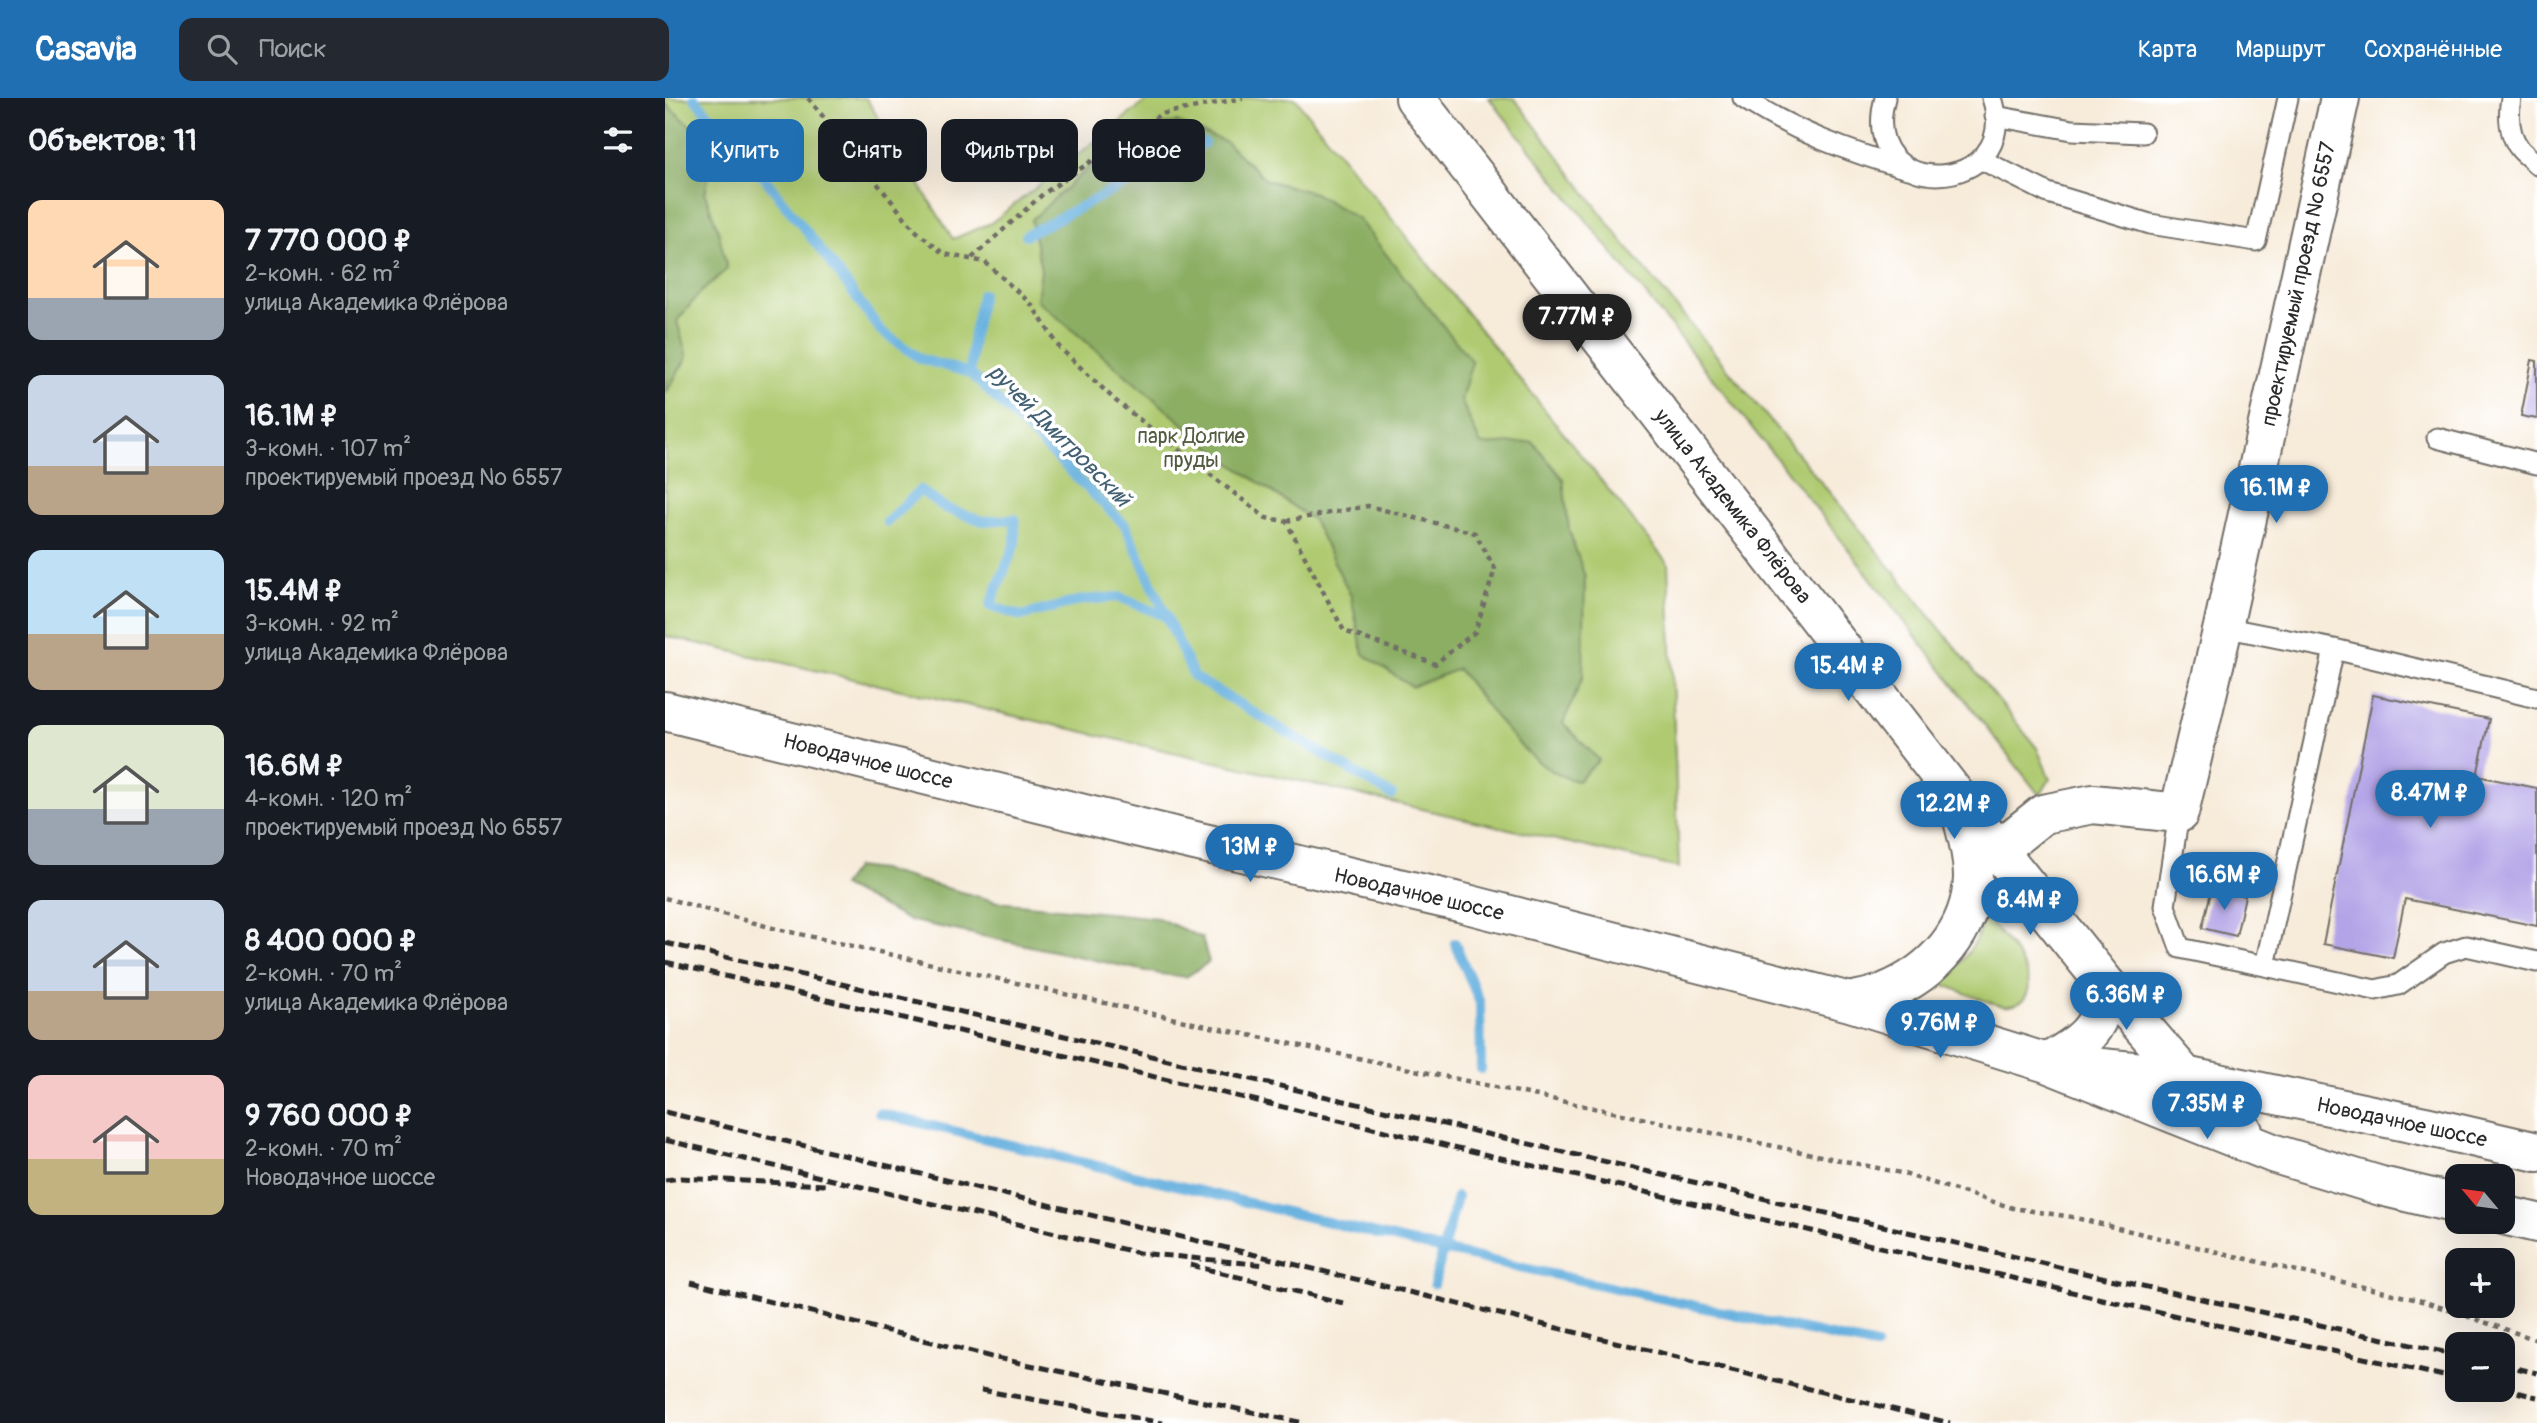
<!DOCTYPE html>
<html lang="ru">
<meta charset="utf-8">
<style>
body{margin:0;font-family:Pangolin,sans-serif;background:#242831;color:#f1f3f6;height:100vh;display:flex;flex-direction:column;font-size:26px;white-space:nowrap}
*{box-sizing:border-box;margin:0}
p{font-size:23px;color:#9ea1a6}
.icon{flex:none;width:38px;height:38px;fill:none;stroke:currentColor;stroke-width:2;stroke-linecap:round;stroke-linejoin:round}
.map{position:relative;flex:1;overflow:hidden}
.side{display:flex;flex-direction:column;background:#171b24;width:665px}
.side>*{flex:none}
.hud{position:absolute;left:21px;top:21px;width:665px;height:63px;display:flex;gap:14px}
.needle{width:46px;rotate:299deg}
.tools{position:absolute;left:1780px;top:1066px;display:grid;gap:14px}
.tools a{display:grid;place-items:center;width:70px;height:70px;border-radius:14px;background:#171b24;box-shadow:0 7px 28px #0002;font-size:35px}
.price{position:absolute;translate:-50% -60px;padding:0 16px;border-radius:24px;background:#1f6fb2;color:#fff;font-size:23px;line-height:46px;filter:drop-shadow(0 2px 4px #0008)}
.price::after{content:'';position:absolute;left:50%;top:42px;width:21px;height:16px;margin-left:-10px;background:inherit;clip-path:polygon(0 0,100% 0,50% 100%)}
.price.on{background:#222;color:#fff}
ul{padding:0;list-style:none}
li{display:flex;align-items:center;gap:21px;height:175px;padding:0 28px}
li span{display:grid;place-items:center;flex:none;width:196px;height:140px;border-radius:14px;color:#555}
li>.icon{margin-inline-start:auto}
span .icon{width:84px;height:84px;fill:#fffc;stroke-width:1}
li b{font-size:30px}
h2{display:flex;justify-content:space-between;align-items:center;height:84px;padding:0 28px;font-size:30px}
.pill{padding:0 24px;border-radius:14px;background:#171b24;box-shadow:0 7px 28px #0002;font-size:24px;line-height:63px}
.pill.on{background:#1f6fb2;color:#fff}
header{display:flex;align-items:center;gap:42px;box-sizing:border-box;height:98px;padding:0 35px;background:#1f6fb2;color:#fff}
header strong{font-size:33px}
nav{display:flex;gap:38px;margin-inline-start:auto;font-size:24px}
.search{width:490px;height:63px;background:#242831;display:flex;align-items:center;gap:18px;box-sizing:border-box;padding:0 24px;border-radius:14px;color:#9ea1a6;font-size:26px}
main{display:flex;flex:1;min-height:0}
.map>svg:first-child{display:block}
.green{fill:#afca71;stroke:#6d7a4e;stroke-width:2}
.forest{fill:#8bae63;stroke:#5b6c47;stroke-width:2}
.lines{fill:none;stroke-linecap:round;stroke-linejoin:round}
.stream{stroke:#67b1df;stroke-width:10}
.building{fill:#b3a4e7}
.lane-casing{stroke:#726e68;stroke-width:23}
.street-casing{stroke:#726e68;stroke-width:42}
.secondary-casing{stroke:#726e68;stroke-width:42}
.path{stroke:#726e68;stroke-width:4.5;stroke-dasharray:5 5;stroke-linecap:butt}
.lane{stroke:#fff;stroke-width:19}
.street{stroke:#fff;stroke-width:38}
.secondary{stroke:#fff;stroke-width:38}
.rail{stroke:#2b2b2b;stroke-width:5;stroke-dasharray:10 5;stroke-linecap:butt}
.labels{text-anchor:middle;stroke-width:7;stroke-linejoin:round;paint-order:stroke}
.street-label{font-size:21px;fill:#2b2b2b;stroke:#fff}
.park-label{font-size:21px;fill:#535b40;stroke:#fff}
.water-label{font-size:23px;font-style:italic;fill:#436173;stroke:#fff}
</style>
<header>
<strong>Casavia</strong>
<div class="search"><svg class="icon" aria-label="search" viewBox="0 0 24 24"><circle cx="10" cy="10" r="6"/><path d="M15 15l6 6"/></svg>Поиск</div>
<nav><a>Карта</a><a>Маршрут</a><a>Сохранённые</a></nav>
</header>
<main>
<section class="side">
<h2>Объектов: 11<svg class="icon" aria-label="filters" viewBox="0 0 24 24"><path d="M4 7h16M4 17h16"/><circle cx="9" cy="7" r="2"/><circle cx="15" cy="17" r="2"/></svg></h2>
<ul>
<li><span style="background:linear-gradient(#ffd9b3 70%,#9aa5b1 0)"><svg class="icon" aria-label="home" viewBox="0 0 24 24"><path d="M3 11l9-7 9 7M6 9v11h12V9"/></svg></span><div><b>7 770 000 ₽</b><p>2-комн. · 62 m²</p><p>улица Академика Флёрова</p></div></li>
<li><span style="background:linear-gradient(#c9d6e8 65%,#b9a48a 0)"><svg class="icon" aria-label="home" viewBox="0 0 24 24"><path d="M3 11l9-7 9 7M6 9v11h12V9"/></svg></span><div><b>16.1M ₽</b><p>3-комн. · 107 m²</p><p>проектируемый проезд № 6557</p></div></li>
<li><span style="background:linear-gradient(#bfe0f5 60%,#b9a48a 0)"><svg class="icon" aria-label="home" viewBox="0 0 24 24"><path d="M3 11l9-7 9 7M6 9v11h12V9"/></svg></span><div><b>15.4M ₽</b><p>3-комн. · 92 m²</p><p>улица Академика Флёрова</p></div></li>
<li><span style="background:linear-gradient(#dfe7d0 60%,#9aa5b1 0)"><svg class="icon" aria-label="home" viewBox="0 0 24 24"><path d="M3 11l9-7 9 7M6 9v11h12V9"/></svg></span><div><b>16.6M ₽</b><p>4-комн. · 120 m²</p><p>проектируемый проезд № 6557</p></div></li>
<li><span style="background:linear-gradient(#c9d6e8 65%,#b9a48a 0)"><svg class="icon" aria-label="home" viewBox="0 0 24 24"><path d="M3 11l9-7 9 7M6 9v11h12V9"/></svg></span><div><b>8 400 000 ₽</b><p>2-комн. · 70 m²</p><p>улица Академика Флёрова</p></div></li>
<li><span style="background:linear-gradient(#f6c9c9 60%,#c2b280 0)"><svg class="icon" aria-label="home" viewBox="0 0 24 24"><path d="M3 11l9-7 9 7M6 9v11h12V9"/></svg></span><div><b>9 760 000 ₽</b><p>2-комн. · 70 m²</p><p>Новодачное шоссе</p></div></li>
</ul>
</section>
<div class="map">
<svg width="1872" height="1325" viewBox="0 0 1872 1325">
<rect width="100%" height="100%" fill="#fff"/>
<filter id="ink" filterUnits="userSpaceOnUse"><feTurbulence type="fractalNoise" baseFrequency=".0143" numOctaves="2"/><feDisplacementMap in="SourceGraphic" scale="14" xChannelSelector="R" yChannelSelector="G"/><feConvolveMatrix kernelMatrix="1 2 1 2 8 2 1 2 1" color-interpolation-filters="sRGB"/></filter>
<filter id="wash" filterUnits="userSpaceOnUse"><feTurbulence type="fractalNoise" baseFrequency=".00686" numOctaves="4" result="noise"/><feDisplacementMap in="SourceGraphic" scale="28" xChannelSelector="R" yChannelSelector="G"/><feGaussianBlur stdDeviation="1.57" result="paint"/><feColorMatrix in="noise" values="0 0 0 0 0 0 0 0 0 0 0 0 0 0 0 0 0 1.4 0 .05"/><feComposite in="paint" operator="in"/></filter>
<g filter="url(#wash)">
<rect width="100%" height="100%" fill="#f7ebd9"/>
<path class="green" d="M0,0H201L288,141L326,125L485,0H630L1003,466L1014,770L0,538Z
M824,0H849L961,148L1183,417L1372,650L1385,681L1375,698L1162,424Z
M1320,818C1334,836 1378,878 1359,901C1354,906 1346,909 1339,908C1323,906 1289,890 1272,884C1298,868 1311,847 1320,818Z"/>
<path class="forest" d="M0,5L25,27L47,60L40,96L53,132L62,171L34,196L12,223L22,259L0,297Z
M511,24L561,44L601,82L649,95L693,121L807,264L796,302L816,347L868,344L898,381L904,432L920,479L918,579L898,625L934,662L913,683C863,674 824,608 793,571L747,589L698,556L686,498L648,422L561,362L372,202L376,172L366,122L461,36Z
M191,769L216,772L333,804L493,820L537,840L544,864L521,879L495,876L243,822L177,788Z"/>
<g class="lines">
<path class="stream" d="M29,0L90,68L163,161L216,233L256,261L305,275L460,427L529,579L727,697
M361,137L539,45
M305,275L308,239L317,196
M222,424L255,392L280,410L318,423L350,421V446L325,508L356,518L417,502L454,499L502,519
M790,845L815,905L816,971
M214,1015L778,1152L1211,1248
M769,1186L792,1099"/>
</g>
<g id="blocks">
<path class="building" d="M1867,262L1872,263V321L1856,318Z
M1708,597L1824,621L1812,678L1872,690V828L1740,801L1728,860L1658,846Z
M1547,790L1580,798L1571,838L1537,830Z"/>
</g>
</g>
<g filter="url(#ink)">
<use href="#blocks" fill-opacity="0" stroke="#726e68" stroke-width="2"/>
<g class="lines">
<defs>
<path id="lane" d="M1078,0C1130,34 1184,54 1243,71
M1220,0C1191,108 1360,97 1327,0
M1846,0C1843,17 1844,37 1855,51C1860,57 1867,61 1872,67
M1330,18L1407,32L1478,35
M1315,61L1383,95L1485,126L1591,143L1623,0
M1772,340L1872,366
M1558,529L1669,551L1872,600
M1669,551L1600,868L1710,892L1733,887L1779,855L1801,848L1872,864
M1514,715L1500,808L1515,850L1600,868"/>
<path id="street" d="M1333,752L1378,716L1428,706L1514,715L1558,529L1675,0"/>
<path id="secondary" d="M750,0L1333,752L1443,889L1520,978L1562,1020L1578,1033
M0,613L504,737L794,804L1185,904L1382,965L1610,1056L1716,1088L1792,1106
M1185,904C1197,901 1210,899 1221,894C1269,874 1306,833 1308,780C1308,757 1301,733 1295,711
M1382,965C1420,942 1434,934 1443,889
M1426,969L1520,978L1760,1028L1872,1054
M1838,1117L1872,1125"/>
</defs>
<use href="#lane" class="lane-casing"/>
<use href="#street" class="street-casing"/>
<use href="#secondary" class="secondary-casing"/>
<path class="path" d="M143,0L250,132L279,156L320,164L366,206L395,250L451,303L601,420L621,423L679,533L770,566L810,534L830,471L810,435L703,408L621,423
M307,160L378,96L496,16L578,0
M0,800L108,830L537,927L1236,1075L1348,1110L1407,1119L1757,1203L1872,1242"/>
<use href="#lane" class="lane"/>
<use href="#street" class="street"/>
<use href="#secondary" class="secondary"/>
<path class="rail" d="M0,845L1441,1180L1792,1257
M0,864L1441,1202L1792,1281
M0,1014L1285,1325
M0,1042L474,1155L601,1167
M0,1082L16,1080L161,1087
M525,1167L678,1205
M26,1184L327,1259L639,1325
M1838,1267L1872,1275
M1838,1291L1872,1299
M316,1292L498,1325"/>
</g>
</g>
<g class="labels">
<g class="street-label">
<text transform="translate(1633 186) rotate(-78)" y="7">проектируемый проезд № 6557</text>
<text transform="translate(1068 408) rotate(52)" y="7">улица Академика Флёрова</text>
<text transform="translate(203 663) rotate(14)" y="7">Новодачное шоссе</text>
<text transform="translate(754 796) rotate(13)" y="7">Новодачное шоссе</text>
<text transform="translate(1737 1024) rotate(12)" y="7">Новодачное шоссе</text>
</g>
<g class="park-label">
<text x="526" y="345">парк Долгие<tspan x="526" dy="24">пруды</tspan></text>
</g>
<g class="water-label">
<text transform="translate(395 337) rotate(45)" y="8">ручей Дмитровский</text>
</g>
</g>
</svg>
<div class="tools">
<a><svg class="needle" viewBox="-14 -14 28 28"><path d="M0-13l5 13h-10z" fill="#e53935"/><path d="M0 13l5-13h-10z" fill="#9ea1a6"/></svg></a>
<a>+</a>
<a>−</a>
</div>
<b class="price on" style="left:912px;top:256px">7.77M ₽</b>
<b class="price" style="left:1611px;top:427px">16.1M ₽</b>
<b class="price" style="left:1183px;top:605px">15.4M ₽</b>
<b class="price" style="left:1765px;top:732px">8.47M ₽</b>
<b class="price" style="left:1289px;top:743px">12.2M ₽</b>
<b class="price" style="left:585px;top:786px">13M ₽</b>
<b class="price" style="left:1559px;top:814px">16.6M ₽</b>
<b class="price" style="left:1365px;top:839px">8.4M ₽</b>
<b class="price" style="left:1461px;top:934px">6.36M ₽</b>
<b class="price" style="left:1275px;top:962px">9.76M ₽</b>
<b class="price" style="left:1542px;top:1043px">7.35M ₽</b>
<div class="hud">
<a class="pill on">Купить</a>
<a class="pill">Снять</a>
<a class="pill">Фильтры</a>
<a class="pill">Новое</a>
</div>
</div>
</main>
